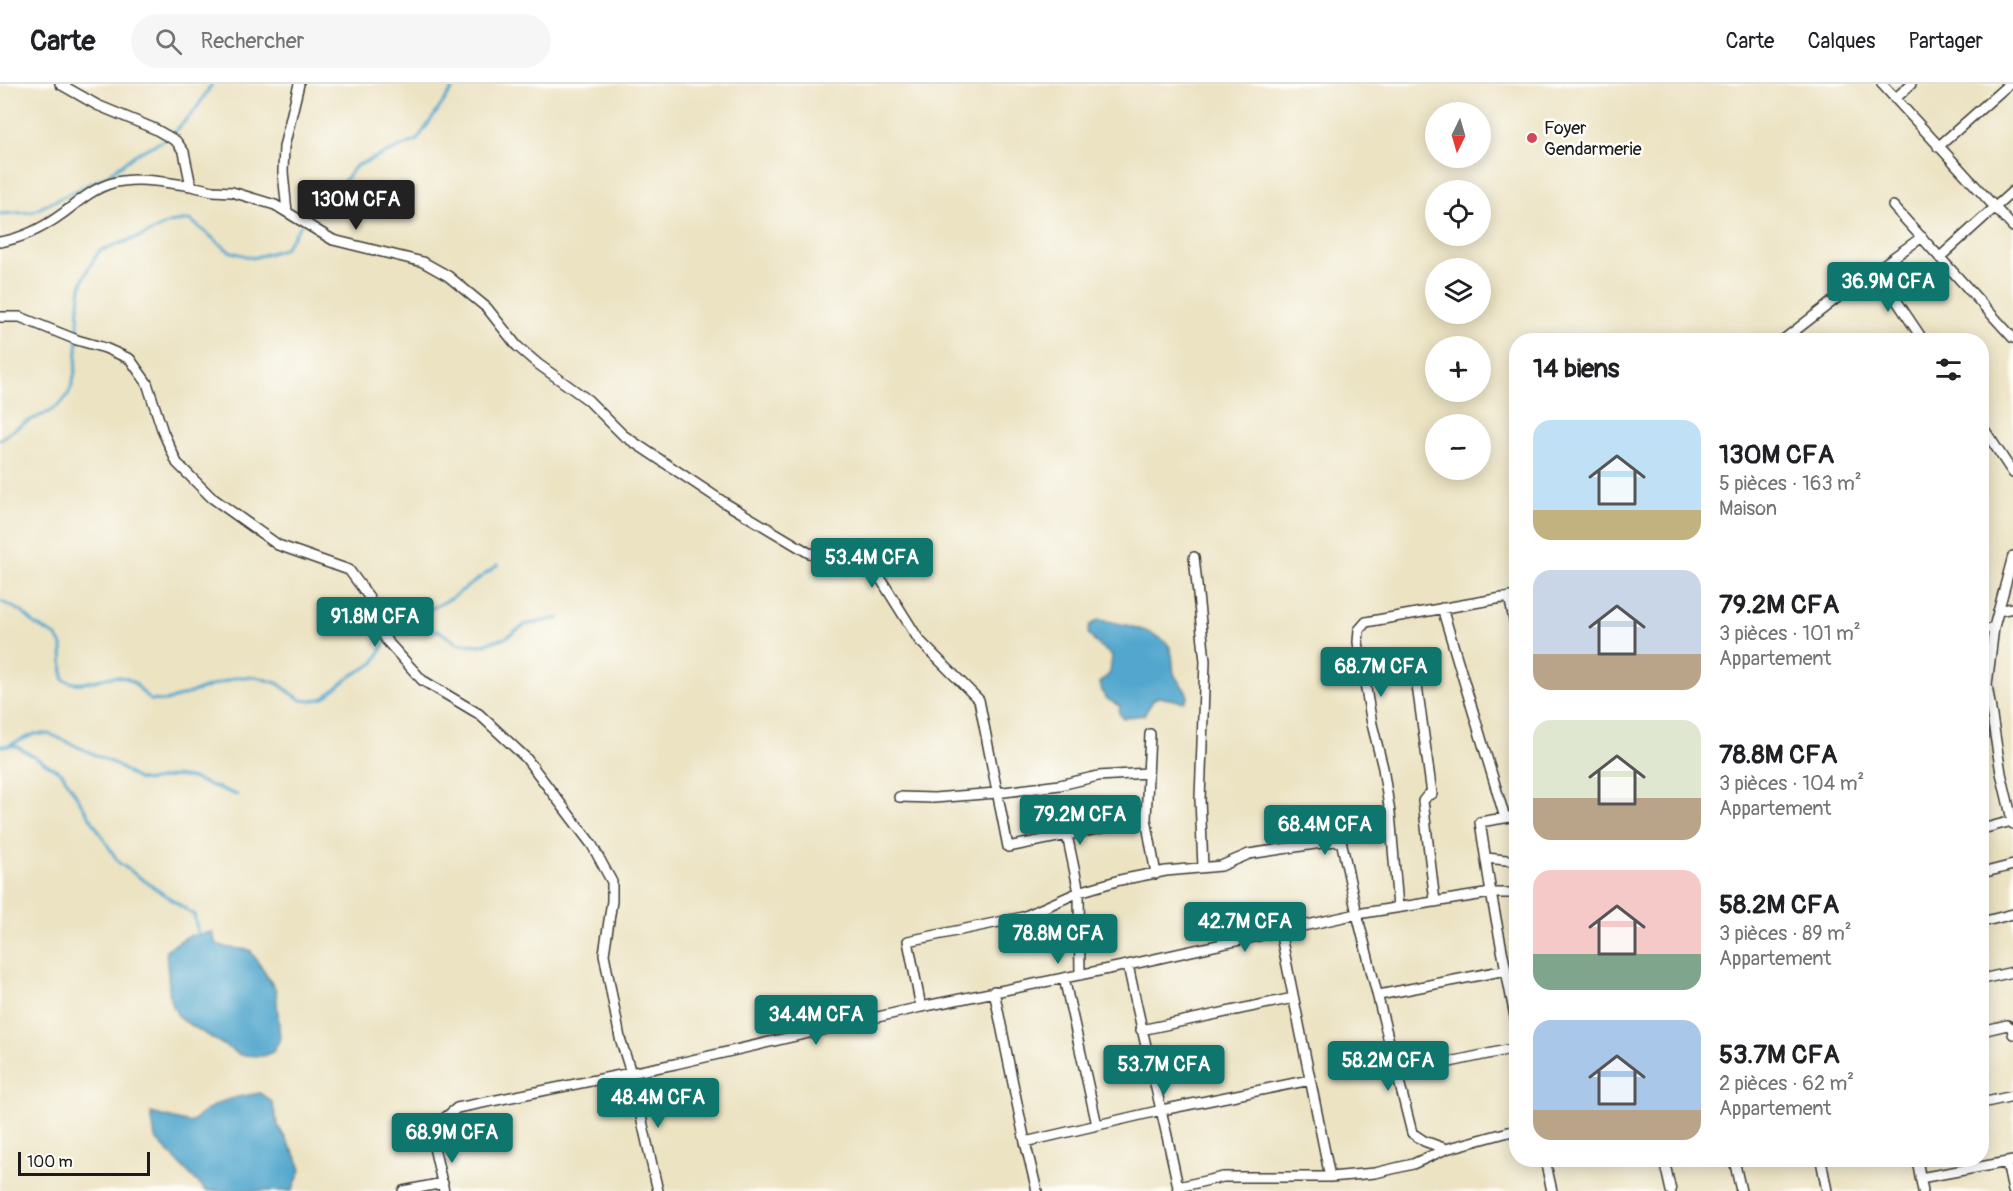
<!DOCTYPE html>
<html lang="fr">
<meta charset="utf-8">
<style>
body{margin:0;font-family:Pangolin,sans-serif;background:#f6f6f6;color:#202124;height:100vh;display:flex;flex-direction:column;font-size:22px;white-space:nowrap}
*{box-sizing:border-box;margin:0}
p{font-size:20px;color:#757577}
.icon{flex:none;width:33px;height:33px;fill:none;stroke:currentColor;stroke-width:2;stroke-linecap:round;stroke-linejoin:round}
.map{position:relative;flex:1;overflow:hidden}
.drawer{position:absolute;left:1509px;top:249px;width:480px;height:834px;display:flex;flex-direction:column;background:#fff;border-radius:24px;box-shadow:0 3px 15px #0003}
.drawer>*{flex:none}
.needle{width:39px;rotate:185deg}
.buttons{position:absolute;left:1425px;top:18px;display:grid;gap:12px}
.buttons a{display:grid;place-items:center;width:66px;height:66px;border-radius:50%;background:#fff;box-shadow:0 3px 15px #0003;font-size:30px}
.scale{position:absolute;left:18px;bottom:15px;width:132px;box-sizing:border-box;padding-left:6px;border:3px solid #1c1c1c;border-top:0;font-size:16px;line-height:21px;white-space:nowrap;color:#1c1c1c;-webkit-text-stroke:4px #fdfcf7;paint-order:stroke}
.price{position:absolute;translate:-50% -51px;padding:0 14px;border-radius:6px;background:#0f766e;color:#fff;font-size:20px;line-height:39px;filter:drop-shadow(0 2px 3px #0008)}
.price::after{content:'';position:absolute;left:50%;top:36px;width:18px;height:14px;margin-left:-9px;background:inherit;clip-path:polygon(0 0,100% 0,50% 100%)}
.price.on{background:#222;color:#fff}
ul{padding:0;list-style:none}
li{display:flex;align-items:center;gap:18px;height:150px;padding:0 24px}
li span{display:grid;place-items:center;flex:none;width:168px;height:120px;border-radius:18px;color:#555}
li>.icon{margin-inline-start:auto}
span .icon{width:72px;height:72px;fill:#fffc;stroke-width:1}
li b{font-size:26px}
h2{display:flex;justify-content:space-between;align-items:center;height:72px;padding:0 24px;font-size:26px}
header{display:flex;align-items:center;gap:36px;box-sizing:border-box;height:84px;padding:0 30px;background:#fff;border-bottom:2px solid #e0e0e0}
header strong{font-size:28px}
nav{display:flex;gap:33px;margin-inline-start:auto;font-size:21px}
.search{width:420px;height:54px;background:#f6f6f6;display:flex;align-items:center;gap:15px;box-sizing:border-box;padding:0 21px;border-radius:33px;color:#757577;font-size:22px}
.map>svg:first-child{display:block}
.water{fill:#52a7ce;stroke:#376275;stroke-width:1.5}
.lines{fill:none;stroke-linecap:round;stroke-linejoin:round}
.stream{stroke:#52a7ce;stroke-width:3}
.minor-casing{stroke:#3b3a35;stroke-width:12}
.minor{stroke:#fff;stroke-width:9}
.poi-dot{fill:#d1495b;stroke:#fdfcf7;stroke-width:2}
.labels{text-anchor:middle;stroke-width:5;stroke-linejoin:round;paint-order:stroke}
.poi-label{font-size:18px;fill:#1c1c1c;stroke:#fdfcf7;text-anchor:start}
</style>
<header>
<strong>Carte</strong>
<div class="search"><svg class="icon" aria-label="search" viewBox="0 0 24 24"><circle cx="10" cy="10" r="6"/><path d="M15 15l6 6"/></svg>Rechercher</div>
<nav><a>Carte</a><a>Calques</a><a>Partager</a></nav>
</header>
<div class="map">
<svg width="2013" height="1107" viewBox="0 0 2013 1107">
<rect width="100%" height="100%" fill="#fdfcf7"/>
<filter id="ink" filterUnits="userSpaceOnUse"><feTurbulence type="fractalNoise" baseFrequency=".0167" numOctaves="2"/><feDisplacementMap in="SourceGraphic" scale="12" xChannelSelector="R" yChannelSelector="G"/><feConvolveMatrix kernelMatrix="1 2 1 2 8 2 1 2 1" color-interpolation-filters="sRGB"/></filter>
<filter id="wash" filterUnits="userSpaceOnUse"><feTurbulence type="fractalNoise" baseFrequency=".008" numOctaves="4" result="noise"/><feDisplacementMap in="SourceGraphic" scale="24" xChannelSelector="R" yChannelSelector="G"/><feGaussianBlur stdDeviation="1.35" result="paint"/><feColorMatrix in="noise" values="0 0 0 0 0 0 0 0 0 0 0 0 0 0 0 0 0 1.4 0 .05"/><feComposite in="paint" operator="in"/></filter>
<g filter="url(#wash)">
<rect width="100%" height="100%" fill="#ece3c3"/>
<path class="water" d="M1099,536C1116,538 1160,547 1169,562C1174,570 1172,580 1174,589C1177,599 1186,603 1188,613L1184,618L1159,613L1154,615L1144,631L1123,634L1119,629L1120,622C1106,615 1103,615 1100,599L1110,589L1112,572L1094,557L1088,549L1090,541Z
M212,848L216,860L229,864L250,866L276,906L280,955L273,968L263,972L240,971L179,934L170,916L166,866L188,852Z
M260,1009L272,1018L278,1042L296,1072L301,1086L292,1107H206L155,1054L151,1029L190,1039C215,1017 228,1014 260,1009Z"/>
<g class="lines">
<path class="stream" d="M0,130L32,128L108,91L136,70L170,53L196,25L212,0
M306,136L336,107L356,82L417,56L456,0
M0,356C8,350 15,344 23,340C37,332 52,329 63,317C84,297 74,229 82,199C85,188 94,177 99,167L142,152L169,139L190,136L229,167L253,174L284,165L301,141
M0,517L21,527L36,541L56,552L62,561L63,595C85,609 113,582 133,598C139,603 144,610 150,616L166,617L238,593H256L277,599L301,616L311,617L324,614L351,592L374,579L386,556L402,546L439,547L457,559L480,561L505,554L525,541L559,534
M402,546L409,536L450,515L498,481
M9,661L35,650H50L115,680L137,695L148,697L175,692L191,694L237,711
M0,662H16L62,689L119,779L194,831L198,850"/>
</g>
</g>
<g filter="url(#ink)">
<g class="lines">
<defs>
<path id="minor" d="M60,0L97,21L155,45L176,57L184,68L191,102L213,107L232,108L275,121L333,156L423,178L448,192L487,224L517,262L538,280L588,316L623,351L725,419L809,469L856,477L869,482L882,497L919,556L979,616L1008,763L1146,735
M1882,0L2013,143
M1895,15L1911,0
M1938,63L2009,0
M1893,122L2013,254
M287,128L283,88L284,63L299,0
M0,158C23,154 43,144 62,130C77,119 91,106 109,100C135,92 164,98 191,102
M1940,173L2013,107
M1876,186L1923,256
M0,233H20L77,256L105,264L130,275L147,299L163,348L177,379L211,413L278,461L349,486L369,513L373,533L386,556L422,596L479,630L526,674L592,761L612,798V817L604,870L620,954L631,989L658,1107
M1783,256L1837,214L1922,153
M1982,342L2013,389
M2013,472L1994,543L1987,601L2001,689L2013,740
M1194,473L1205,577L1200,715L1203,783
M1509,513L1516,545
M1442,524L1505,734
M1998,527L2013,524
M1982,546L1994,543
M1365,596L1415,587L1432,710L1428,711L1423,717L1435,818
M1150,650L1146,735L1156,790
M899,713L934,714L996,709L1060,701L1098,692L1148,689
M1516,732L1480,738L1491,809L1516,938
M1982,745L2012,737
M1067,751L1079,808L1080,891
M1486,774L1516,777
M1982,789L2013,781
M1398,823L1390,729L1383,684L1372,640L1358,558L1359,546L1366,538L1502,514L1516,513
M1982,838L2013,830
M1280,847L1330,1093
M1128,881C1143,955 1163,1028 1178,1103L1177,1107
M1064,894L1097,1041
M1982,895L2013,888
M994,907L1025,1058L1037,1107
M1379,911L1506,886
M921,923L908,857L1023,833L1079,808L1120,796L1166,787L1221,782L1249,770L1341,756L1357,830L1491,809H1516
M1141,946L1293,914
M1982,947L2007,941L2012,944L2013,950
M1398,989L1516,964
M1982,1019L2013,1012
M1025,1058L1162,1026L1310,996
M1545,1076L1552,1107
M1664,1076L1671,1107
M1734,1076L1741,1107
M1821,1076L1827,1107
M1917,1076L1923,1107
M2007,1079L2013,1107
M1920,1094L2013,1077
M1178,1103L1223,1093H1330L1375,1089L1413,1080L1446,1065
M403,1107L443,1099
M444,1107L433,1059L441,1037L457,1024L675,980L921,923L1128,881L1357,830L1412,1049L1424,1057L1446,1065L1516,1046"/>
</defs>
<use href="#minor" class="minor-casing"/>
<use href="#minor" class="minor"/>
</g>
</g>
<circle class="poi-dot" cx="1532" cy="54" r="6"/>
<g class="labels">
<g class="poi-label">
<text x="1544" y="50">Foyer<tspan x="1544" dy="21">Gendarmerie</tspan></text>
</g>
</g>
</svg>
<div class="buttons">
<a><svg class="needle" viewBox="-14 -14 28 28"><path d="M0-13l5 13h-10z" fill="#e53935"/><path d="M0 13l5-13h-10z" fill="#757577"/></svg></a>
<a><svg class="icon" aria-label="locate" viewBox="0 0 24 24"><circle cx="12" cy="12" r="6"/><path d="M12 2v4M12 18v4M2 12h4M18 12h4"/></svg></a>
<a><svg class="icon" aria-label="layers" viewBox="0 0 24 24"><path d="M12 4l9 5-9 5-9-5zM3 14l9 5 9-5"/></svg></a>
<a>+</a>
<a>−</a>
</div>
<div class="scale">100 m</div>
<b class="price on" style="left:356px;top:147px">130M CFA</b>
<b class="price" style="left:1888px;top:229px">36.9M CFA</b>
<b class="price" style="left:872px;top:505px">53.4M CFA</b>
<b class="price" style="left:375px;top:564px">91.8M CFA</b>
<b class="price" style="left:1381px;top:614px">68.7M CFA</b>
<b class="price" style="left:1080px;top:762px">79.2M CFA</b>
<b class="price" style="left:1325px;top:772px">68.4M CFA</b>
<b class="price" style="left:1245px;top:869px">42.7M CFA</b>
<b class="price" style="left:1058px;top:881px">78.8M CFA</b>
<b class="price" style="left:816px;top:962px">34.4M CFA</b>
<b class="price" style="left:1388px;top:1008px">58.2M CFA</b>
<b class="price" style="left:1164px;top:1012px">53.7M CFA</b>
<b class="price" style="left:658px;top:1045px">48.4M CFA</b>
<b class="price" style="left:452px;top:1080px">68.9M CFA</b>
<section class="drawer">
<h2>14 biens<svg class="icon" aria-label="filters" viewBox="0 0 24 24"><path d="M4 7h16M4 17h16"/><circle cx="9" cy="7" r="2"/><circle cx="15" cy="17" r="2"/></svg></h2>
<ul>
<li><span style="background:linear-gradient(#bfe0f5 75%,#c2b280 0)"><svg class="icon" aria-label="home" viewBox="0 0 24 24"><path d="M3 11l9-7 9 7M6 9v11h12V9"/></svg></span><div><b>130M CFA</b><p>5 pièces · 163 m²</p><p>Maison</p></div></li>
<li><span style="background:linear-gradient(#c9d6e8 70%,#b9a48a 0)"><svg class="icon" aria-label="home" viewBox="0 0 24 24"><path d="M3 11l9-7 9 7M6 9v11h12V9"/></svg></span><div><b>79.2M CFA</b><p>3 pièces · 101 m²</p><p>Appartement</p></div></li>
<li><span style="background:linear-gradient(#dfe7d0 65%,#b9a48a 0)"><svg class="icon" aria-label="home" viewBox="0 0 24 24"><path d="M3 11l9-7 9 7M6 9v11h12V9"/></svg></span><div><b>78.8M CFA</b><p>3 pièces · 104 m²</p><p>Appartement</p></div></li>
<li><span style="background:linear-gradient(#f6c9c9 70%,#7fa58c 0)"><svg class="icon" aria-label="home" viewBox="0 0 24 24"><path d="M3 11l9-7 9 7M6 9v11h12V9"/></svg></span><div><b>58.2M CFA</b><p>3 pièces · 89 m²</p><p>Appartement</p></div></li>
<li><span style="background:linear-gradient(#a9c7e8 75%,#b9a48a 0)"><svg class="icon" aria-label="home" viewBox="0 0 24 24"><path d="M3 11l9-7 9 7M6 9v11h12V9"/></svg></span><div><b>53.7M CFA</b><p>2 pièces · 62 m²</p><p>Appartement</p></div></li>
</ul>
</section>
</div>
